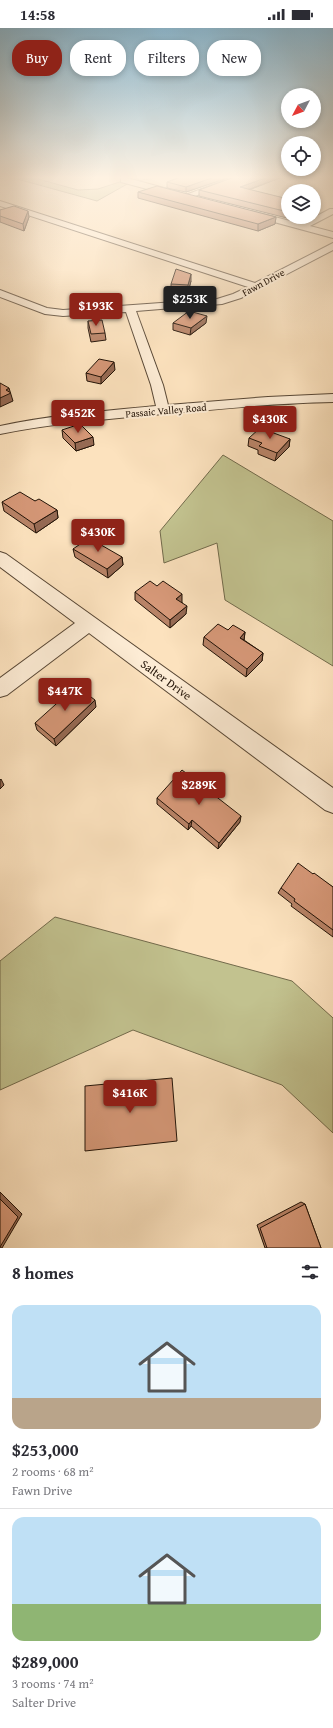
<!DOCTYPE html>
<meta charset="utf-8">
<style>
body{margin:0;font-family:"Gentium Book Plus",serif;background:#f7f7f7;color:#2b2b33;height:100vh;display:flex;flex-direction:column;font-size:15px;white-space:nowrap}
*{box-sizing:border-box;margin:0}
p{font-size:13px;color:#7c7c81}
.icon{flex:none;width:22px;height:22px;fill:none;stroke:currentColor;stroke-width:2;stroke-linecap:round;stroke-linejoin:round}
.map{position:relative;height:1220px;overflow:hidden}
.drawer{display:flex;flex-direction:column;background:#fff;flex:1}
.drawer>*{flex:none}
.banner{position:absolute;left:12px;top:12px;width:309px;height:36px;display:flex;gap:8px}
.needle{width:26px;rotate:229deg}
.fabs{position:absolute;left:281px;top:60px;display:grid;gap:8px}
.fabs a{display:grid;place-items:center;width:40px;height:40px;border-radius:50%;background:#fff;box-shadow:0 2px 6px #0003;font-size:20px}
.price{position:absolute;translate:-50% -34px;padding:0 9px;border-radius:4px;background:#8f2418;color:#fff;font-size:13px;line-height:26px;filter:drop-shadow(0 1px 2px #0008)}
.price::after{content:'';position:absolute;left:50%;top:24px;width:12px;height:9px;margin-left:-6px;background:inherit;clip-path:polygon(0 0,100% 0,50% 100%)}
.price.active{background:#222;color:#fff}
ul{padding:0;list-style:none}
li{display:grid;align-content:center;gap:8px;height:212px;padding:0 12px}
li+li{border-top:1px solid #e1e1e2}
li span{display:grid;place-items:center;height:124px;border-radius:12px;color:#555}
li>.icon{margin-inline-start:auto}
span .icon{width:72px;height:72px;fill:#fffc;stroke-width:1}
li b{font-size:17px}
h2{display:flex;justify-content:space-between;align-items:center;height:48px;padding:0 12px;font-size:17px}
.tag{padding:0 14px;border-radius:16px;background:#fff;box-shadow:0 2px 6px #0003;font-size:14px;line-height:36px}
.tag.active{background:#8f2418;color:#fff}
.status{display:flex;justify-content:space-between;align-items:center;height:28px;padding:0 20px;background:#fff;direction:ltr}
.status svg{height:11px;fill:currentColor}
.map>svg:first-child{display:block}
.green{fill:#c2c28f;stroke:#726a4b}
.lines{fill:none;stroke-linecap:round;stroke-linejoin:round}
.minor-casing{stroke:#584735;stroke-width:2}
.minor{fill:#fdecd5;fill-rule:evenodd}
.wall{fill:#b88367;stroke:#221307}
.shaded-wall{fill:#966a54;stroke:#221307}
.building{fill:#d69878;stroke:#221307}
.labels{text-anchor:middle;stroke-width:4;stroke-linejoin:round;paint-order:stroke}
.far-street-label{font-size:10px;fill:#221307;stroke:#fdecd5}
.street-label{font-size:12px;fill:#221307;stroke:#fdecd5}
</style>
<div class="status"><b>14:58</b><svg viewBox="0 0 49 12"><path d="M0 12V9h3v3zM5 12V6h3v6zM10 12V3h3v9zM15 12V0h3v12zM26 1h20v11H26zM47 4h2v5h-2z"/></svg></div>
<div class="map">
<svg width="333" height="1220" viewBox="0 0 333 1220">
<rect width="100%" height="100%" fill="#fce2be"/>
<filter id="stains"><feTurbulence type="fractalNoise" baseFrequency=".005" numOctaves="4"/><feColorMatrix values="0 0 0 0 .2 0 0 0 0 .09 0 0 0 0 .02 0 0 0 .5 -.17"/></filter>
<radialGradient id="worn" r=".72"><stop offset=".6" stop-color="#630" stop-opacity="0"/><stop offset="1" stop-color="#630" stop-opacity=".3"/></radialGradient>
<path class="green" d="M0,148H29H27L78,162L98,161L138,148H160L129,155L97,173L10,149L0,150Z
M223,427L333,493V638L225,572L217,515L164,535L160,503Z
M55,889L292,953L333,990V1105L282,1057L133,1002L0,1062V933Z"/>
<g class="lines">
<defs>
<path id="minor" d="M236,148H246L190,170H184L183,168Z
M121,150H127L179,164L180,166L179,168H173L121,154Z
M0,173L255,255L333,215V222L241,270L222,276L136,283L163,357L168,377L268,369L333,366V374C276,375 220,381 163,386C108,391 54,395 0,406V398C51,387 103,383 156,378L151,357L126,284L63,288L45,286L0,269V262L47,280L63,282L217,271L233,266L248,259L0,178Z
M330,181H333V186L310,198L333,204V210L248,187L247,185L251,183L302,196Z
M0,524L6,526L333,760V785L325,782L89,605L7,667L0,669V650L75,595L0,539Z"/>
</defs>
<use href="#minor" class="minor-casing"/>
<use href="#minor" class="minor"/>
</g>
<path class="wall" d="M184,148H233L186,164L167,160V154Z
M285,148L249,162L288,171V189H290L287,190L199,168V162Z
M138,164L276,189L275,196L258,203L138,170Z
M0,182L29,189L24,203L0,194Z
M191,253L188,264L171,263V256Z
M88,293L105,305L106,312L91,314L88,300Z
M173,295H206L190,307L173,302Z
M115,342L101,356L87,353L86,345Z
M62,402L94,417L76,423L63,410Z
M249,410L290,411L289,419L275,433L258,426V422L248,418Z
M35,473L57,482L58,490L36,505L4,483L2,474Z
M73,521L122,529L123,537L108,550L75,529Z
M135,564L182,574L186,586L170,600L135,572Z
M228,602L245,604L244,612L263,625L262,633L246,649L203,617L204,609Z
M96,679L56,718L37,702L35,695Z
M157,770L240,794L218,821L191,798L188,802L157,776Z
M313,846L333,859V909L291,878L292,876L278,865L281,860Z
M301,1174L305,1176L321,1220H265L257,1197Z"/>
<path class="shaded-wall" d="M217,148H233L186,164V159Z
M271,148H285L239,165L240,159Z
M28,183L29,189L24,203L23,196Z
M288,184V189H290L287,190Z
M276,189L275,196L258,203V196Z
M191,246V253L188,264V257Z
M207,288L206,295L190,307L191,300Z
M114,334L115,342L101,356V349Z
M9,360L13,373L0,379V370L6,362Z
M93,409L94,417L76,423L75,415Z
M290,411L289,419L275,433L277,425Z
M57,482L58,490L36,505L34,496Z
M122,529L123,537L108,550L107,541Z
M182,566V574L176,579V571Z
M187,578L186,586L170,600V592Z
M245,604L244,612L240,610Z
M263,625L262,633L246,649L247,641Z
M95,672L96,679L56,718L54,711Z
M1,751L4,757L0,761V752Z
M241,788L240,794L218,821L219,815Z
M192,792L191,798L188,802L189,796Z
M0,1164L22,1186L2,1220H0Z"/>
<path class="building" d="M184,148H217L186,159L167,154Z
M237,148H271L240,159L288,171V184L199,162Z
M157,158L276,189L258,196L138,164Z
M14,178L28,183L23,196L0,188V182Z
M176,241L191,246L188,257L171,256Z
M189,283L207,288L191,300L173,295Z
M102,292L105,305L91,306L88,293Z
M99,331L114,334L101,349L86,345Z
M0,355L9,360L6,362L11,365L0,370Z
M80,396L93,409L75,415L62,402Z
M260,400L290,411L277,425L259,418L262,415L249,410Z
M20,464L35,473L39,471L57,482L34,496L2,474Z
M89,510L122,529L107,541L73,521Z
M150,553L157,558L163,553L182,566L176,571L187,578L170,592L135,564Z
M218,596L228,602L233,597L245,604L240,610L263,625L247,641L204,609Z
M76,658L95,672L54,711L35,695Z
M182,742L241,788L219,815L192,792L189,796L157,770Z
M298,835L313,846L314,845L333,859V902L294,873L295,871L281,860Z
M172,1050L177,1113L85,1123V1058Z
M0,1171L18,1189L0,1219Z
M305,1176L321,1220H267L260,1200Z"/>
<linearGradient id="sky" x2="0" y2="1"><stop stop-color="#8bb8d0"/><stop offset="0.47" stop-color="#fef2e2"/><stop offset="1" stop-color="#fef2e2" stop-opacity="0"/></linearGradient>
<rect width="333" height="318" fill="url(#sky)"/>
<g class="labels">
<g class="far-street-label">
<text transform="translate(263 254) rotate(-28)" y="4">Fawn Drive</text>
<text transform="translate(166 382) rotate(-5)" y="4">Passaic Valley Road</text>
</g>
<g class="street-label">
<text transform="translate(166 652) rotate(36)" y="4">Salter Drive</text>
</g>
</g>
<rect width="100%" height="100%" filter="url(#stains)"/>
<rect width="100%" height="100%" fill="url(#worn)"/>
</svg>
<div class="fabs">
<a><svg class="needle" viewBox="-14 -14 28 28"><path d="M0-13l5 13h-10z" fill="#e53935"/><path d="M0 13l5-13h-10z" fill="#7c7c81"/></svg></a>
<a><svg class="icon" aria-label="locate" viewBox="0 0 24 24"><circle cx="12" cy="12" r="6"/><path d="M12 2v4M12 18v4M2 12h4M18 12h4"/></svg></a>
<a><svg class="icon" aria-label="layers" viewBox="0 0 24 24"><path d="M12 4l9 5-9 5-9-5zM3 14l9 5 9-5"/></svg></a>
</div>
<b class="price active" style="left:190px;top:292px">$253K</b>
<b class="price" style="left:96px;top:299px">$193K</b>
<b class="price" style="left:78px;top:406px">$452K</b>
<b class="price" style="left:270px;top:412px">$430K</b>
<b class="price" style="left:98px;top:525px">$430K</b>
<b class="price" style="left:65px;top:684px">$447K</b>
<b class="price" style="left:199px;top:778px">$289K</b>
<b class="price" style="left:130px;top:1086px">$416K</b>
<div class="banner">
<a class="tag active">Buy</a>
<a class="tag">Rent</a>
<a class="tag">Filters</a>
<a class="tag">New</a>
</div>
</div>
<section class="drawer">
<h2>8 homes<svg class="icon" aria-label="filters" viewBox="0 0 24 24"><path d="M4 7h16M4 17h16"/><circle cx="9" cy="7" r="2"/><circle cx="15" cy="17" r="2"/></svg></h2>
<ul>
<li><span style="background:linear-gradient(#bfe0f5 75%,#b9a48a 0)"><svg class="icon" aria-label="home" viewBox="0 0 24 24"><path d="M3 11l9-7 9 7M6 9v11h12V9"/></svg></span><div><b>$253,000</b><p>2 rooms · 68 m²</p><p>Fawn Drive</p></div></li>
<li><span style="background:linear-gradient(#bfe0f5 70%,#8fb573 0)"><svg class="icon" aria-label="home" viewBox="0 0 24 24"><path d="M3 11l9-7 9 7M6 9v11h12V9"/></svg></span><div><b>$289,000</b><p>3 rooms · 74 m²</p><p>Salter Drive</p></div></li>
</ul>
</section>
